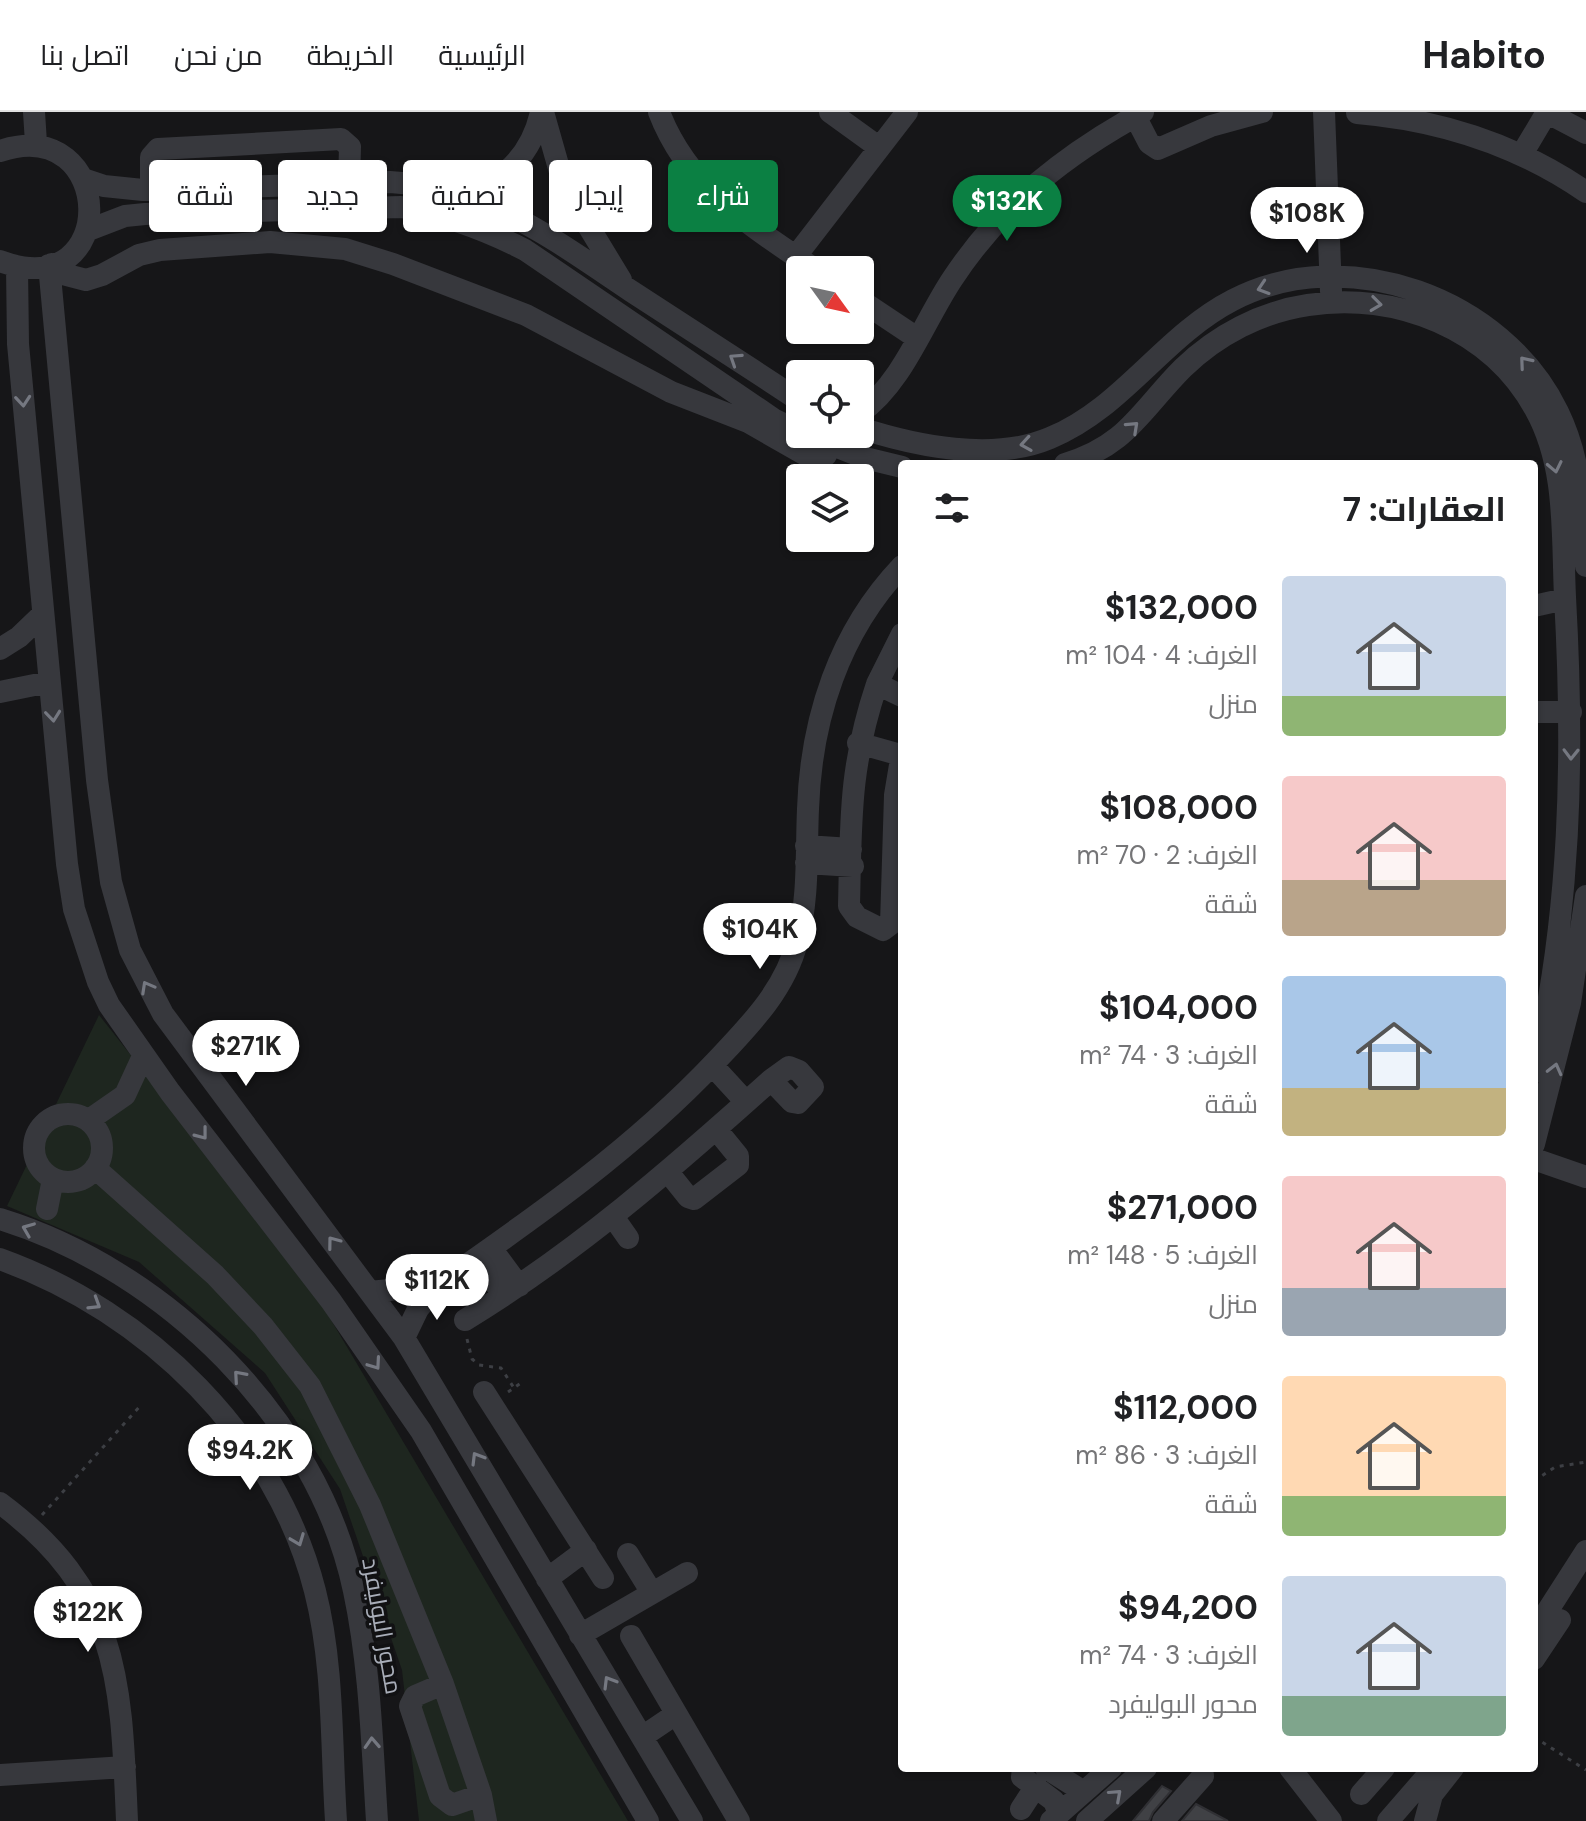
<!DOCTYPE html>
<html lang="ar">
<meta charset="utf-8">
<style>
body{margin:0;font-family:"DM Sans",Cairo,sans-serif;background:#f2f2f2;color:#202124;direction:rtl;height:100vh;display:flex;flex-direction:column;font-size:30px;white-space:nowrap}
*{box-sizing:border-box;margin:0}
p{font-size:26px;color:#757577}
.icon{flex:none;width:44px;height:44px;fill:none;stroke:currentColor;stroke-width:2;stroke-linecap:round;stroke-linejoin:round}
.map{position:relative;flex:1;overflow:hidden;direction:ltr}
.details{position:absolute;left:898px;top:348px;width:640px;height:1312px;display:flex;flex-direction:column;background:#fff;border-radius:8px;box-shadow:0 2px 6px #0004;direction:rtl}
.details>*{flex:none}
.banner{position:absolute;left:24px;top:48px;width:754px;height:72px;direction:rtl;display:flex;gap:16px}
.needle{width:52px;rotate:123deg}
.fabs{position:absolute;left:786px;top:144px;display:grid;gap:16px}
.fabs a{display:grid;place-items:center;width:88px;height:88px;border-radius:8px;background:#fff;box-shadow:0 2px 6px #0004;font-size:40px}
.price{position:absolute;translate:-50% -68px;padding:0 18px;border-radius:28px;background:#fff;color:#222;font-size:26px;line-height:52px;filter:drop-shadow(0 2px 4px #0008)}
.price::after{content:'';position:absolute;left:50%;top:48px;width:24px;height:18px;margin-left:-12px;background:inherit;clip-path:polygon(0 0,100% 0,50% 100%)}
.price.active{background:#0b8043;color:#fff}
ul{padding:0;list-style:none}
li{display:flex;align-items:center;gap:24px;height:200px;padding:0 32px}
li span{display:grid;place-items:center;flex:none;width:224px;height:160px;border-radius:8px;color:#555}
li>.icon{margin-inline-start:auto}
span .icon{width:96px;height:96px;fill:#fffc;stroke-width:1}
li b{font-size:34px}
h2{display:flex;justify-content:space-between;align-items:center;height:96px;padding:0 32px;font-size:34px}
.chip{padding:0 28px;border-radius:8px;background:#fff;box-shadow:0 2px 6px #0004;font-size:28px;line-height:72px}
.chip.active{background:#0b8043;color:#fff}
header{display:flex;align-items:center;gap:48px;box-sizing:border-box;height:112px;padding:0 40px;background:#fff;border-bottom:2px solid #e0e0e0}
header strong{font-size:38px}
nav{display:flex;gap:44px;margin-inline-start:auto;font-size:28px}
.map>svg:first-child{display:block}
.green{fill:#1e261f}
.building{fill:#404145;stroke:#303034;stroke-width:2}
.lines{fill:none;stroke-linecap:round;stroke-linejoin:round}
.path{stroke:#3d3f44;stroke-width:3;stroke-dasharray:4 6;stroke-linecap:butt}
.minor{stroke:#37383d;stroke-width:22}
.oneway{stroke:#757881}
.labels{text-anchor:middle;stroke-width:7;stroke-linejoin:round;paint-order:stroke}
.street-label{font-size:24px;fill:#a8adb8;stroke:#111113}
</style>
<header>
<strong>Habito</strong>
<nav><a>الرئيسية</a><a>الخريطة</a><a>من نحن</a><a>اتصل بنا</a></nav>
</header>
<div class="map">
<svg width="1586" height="1709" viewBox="0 0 1586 1709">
<rect width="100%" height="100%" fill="#161618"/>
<path class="green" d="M99,903L302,1159L628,1709H419L402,1558L340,1377L265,1261L139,1150L7,1094Z"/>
<path class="building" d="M1162,1674L1171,1679L1153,1700L1149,1709H1133Z
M1196,1692L1228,1709H1182Z"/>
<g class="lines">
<path class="path" d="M467,1227L472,1247L479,1253L501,1256L514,1276
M508,1280L521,1271
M1534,1369L1555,1355L1586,1350
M42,1403L141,1293
M1534,1625L1586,1658"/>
<path class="minor" d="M34,0L36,31
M543,0L564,74L621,168
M659,0C688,76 751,114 816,158
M830,0L877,34
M1324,0L1331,179
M1546,0L1586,21
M1357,1C1441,8 1516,32 1586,80
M1135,4L1149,31L1158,37L1211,14L1262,0
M0,39C116,0 122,195 0,149
M1522,42L1547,0
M86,68L104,74L143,78L390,70C488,76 553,127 631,179C688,216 744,252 800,289
M151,78V45L158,37L341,27L350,35L349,71
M465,82C505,69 532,41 541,0
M86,119L125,104L145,102L401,95C446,103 484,117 525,138L775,308L800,320
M796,144L907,0
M52,152L63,162L86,168L102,163L139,143L160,138L270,130L345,137L393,152L526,203L671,280L748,310L811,346L826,343L836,322
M49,153L97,668L111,770L130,838L163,902L404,1226L692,1709
M17,155L18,232L67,752L74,797L98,870L109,893L170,980L331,1189L421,1319L648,1709
M860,188L917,226
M860,301C903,271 924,209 953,166C1002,92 1066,42 1143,0
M860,316C916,334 993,350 1050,326C1123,296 1163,224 1233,188C1347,129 1503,186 1558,300C1582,349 1583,401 1586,454
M805,322L865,346L902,355
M1065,352C1127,334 1141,298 1183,256C1217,223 1261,200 1308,193C1396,179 1491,217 1535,297C1567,354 1562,422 1565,485C1574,645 1571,803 1534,960
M1534,494L1565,487
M0,537L19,525L43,502
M877,572L902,522
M0,580L49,570
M902,584L877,572C849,655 851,709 849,794L857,805L883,818L891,812L895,683L902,641
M1534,600H1571
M858,631L901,643
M806,734L851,737
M806,751L853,754
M712,953L746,990
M789,955L799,959L813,975L798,991L792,990L771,968Z
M34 1036a34 34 0 1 1 68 0a34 34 0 1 1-68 0Z
M89,1008L125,983L143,944
M1534,1032L1570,891L1586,784
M1534,1047L1586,1065
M95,1056L215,1163L263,1214L310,1274L370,1393L443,1572L481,1683L486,1709
M668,1060L688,1085L694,1087L738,1053V1044L716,1017
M47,1097L53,1067
M614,1106L628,1126
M0,1107C165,1158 318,1307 354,1479C370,1554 372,1632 377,1709
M491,1136L519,1174
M479,1145L503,1184
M0,1147C147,1200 276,1325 315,1479C334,1553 331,1633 336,1709
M370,1180L438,1173
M465,1208C577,1140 673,1056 771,968
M404,1226L418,1197L438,1173C537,1104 633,1037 716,949C749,914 785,878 797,830C809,787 806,741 808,697C811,607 839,520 902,454
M484,1280L603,1466
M0,1391C121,1481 121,1571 127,1709
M628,1442L652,1481
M547,1467L586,1438
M1534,1520L1586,1439
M580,1523L687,1461
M631,1524L739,1709
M1534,1547L1560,1508
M443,1572L415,1584L410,1594L440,1684L452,1693L481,1683
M642,1625L676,1602
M1023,1656L1022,1665L1054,1689L1059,1702
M1046,1656L1084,1680
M1290,1656L1331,1709
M0,1663L125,1655
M1361,1682L1384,1656
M1431,1684L1453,1656
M1021,1697L1036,1674
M1051,1709L1111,1656
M1087,1709L1146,1656
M1163,1709L1203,1664L1202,1656
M1388,1709L1434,1656
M1425,1709L1432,1683"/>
</g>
<defs><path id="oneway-chevron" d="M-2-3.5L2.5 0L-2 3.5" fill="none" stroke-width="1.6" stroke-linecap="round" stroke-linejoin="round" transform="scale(2)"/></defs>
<g class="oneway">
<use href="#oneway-chevron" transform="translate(1263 176) rotate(162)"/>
<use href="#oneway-chevron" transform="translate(1376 192) rotate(7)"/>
<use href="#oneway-chevron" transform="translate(735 247) rotate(-147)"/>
<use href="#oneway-chevron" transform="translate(1525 250) rotate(-130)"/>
<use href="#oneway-chevron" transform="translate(23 289) rotate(85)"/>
<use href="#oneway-chevron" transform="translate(1133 315) rotate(-43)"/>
<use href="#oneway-chevron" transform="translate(1026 332) rotate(171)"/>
<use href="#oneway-chevron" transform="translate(1555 355) rotate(78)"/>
<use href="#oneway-chevron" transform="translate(53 604) rotate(84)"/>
<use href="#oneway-chevron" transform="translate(1571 642) rotate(91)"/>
<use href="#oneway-chevron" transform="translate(147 875) rotate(-119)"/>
<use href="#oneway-chevron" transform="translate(1555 957) rotate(-76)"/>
<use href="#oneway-chevron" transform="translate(202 1022) rotate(52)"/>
<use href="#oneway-chevron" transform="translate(28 1117) rotate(-158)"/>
<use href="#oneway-chevron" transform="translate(333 1130) rotate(-127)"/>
<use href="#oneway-chevron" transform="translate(95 1192) rotate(32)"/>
<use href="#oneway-chevron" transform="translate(375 1252) rotate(55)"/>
<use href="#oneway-chevron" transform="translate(239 1264) rotate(-131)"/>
<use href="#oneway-chevron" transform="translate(477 1346) rotate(-121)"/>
<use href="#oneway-chevron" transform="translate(298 1428) rotate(69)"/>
<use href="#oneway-chevron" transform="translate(609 1570) rotate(-121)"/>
<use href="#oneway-chevron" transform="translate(372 1631) rotate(-93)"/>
<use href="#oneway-chevron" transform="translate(1116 1683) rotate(-42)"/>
</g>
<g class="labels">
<g class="street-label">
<text transform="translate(382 1514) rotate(80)" y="8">محور البوليفرد</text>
</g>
</g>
</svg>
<div class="fabs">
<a><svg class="needle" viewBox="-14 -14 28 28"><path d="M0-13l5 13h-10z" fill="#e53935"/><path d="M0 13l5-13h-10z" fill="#757577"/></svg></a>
<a><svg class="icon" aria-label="locate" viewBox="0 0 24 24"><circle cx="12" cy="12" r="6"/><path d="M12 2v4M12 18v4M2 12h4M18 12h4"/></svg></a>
<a><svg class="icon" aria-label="layers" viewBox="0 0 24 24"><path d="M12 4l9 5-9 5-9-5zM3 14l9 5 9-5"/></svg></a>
</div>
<b class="price active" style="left:1007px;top:131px">$132K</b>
<b class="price" style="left:1307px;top:143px">$108K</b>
<b class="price" style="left:760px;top:859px">$104K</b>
<b class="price" style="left:246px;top:976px">$271K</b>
<b class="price" style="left:437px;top:1210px">$112K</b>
<b class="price" style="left:250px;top:1380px">$94.2K</b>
<b class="price" style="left:88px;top:1542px">$122K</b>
<div class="banner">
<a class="chip active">شراء</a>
<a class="chip">إيجار</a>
<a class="chip">تصفية</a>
<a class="chip">جديد</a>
<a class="chip">شقة</a>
</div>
<section class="details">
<h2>العقارات: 7<svg class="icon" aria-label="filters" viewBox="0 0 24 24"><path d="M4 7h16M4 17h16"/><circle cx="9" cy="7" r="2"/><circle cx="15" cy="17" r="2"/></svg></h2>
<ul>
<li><span style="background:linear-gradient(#c9d6e8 75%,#8fb573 0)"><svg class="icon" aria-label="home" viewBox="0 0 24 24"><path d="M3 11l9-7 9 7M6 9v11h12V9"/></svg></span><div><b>$132,000</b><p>الغرف: 4 · 104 m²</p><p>منزل</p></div></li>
<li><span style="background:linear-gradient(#f6c9c9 65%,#b9a48a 0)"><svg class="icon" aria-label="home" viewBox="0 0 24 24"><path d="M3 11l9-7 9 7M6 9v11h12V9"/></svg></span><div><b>$108,000</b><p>الغرف: 2 · 70 m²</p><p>شقة</p></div></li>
<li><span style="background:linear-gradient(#a9c7e8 70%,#c2b280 0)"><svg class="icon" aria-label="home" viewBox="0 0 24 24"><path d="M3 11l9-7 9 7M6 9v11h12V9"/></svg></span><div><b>$104,000</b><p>الغرف: 3 · 74 m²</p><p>شقة</p></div></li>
<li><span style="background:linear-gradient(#f6c9c9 70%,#9aa5b1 0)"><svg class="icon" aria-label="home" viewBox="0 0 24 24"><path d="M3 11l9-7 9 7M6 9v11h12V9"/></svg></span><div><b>$271,000</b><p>الغرف: 5 · 148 m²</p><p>منزل</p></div></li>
<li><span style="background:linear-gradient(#ffd9b3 75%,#8fb573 0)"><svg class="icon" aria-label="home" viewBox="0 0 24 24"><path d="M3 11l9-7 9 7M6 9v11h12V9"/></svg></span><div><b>$112,000</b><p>الغرف: 3 · 86 m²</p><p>شقة</p></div></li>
<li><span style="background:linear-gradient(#c9d6e8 75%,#7fa58c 0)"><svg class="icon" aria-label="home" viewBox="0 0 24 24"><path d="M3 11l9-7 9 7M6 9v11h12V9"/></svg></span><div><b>$94,200</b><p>الغرف: 3 · 74 m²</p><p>محور البوليفرد</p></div></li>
</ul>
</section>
</div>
